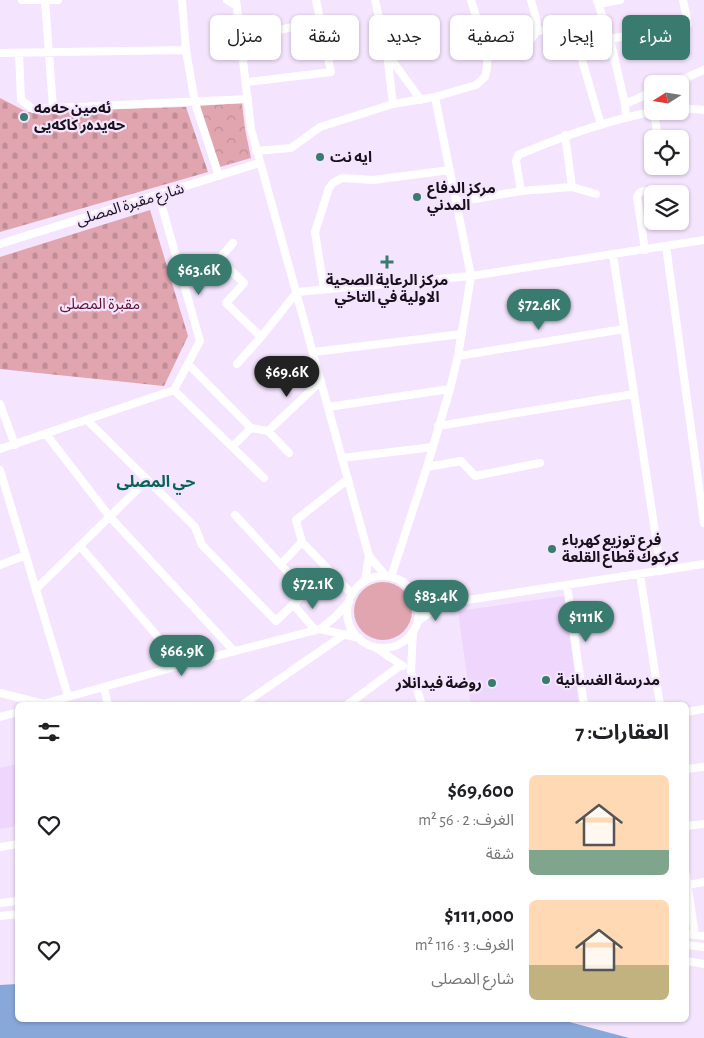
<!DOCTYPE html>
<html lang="ar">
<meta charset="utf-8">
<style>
body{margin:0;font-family:"Alegreya Sans","Noto Sans Arabic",sans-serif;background:#f6f6f6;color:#202124;direction:rtl;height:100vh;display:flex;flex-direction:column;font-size:19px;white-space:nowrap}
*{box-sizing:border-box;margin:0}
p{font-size:16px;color:#757577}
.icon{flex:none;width:28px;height:28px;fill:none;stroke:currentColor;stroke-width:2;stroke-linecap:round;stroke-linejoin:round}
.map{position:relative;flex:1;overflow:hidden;direction:ltr}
.panel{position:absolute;left:15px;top:702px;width:674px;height:320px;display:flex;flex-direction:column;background:#fff;border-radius:8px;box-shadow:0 1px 4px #0004;direction:rtl}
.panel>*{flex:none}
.guide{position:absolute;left:15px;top:15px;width:675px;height:45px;direction:rtl;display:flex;gap:10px}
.needle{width:32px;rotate:258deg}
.fabs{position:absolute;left:644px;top:75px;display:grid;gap:10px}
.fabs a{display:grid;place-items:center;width:45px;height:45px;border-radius:8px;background:#fff;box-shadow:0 1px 4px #0004;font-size:25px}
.price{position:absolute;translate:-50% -42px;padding:0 11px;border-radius:18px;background:#397c6f;color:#fff;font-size:16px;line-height:32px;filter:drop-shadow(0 1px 2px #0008)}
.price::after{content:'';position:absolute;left:50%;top:30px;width:15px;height:11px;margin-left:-8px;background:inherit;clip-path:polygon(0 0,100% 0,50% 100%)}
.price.on{background:#222;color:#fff}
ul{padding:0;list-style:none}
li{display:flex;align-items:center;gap:15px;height:125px;padding:0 20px}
li span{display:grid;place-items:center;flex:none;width:140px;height:100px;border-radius:8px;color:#555}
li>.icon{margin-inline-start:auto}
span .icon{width:60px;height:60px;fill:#fffc;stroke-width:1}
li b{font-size:21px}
h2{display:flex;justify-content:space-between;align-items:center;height:60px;padding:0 20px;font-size:21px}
.tag{padding:0 18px;border-radius:8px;background:#fff;box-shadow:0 1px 4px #0004;font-size:18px;line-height:45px}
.tag.on{background:#397c6f;color:#fff}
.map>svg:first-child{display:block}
.built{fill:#efd6fd}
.forest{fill:url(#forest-crowns)}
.cemetery{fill:url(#cemetery-stones)}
.garden{fill:#e1a5af}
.water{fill:#88a8da}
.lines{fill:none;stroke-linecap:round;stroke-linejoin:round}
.minor{stroke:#fff;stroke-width:8}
.poi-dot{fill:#397c6f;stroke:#f4e4fd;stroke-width:2}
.labels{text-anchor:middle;stroke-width:4.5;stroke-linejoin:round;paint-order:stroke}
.poi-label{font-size:15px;font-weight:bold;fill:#19121d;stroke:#f4e4fd;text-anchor:start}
.street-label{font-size:15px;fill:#19121d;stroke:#f4e4fd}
.park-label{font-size:15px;fill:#61132c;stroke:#f4e4fd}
.neighbourhood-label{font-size:16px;font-weight:bold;fill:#086355;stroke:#f4e4fd}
</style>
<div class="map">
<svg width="704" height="1038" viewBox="0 0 704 1038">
<defs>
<pattern id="forest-crowns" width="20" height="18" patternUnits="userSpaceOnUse" patternTransform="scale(1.25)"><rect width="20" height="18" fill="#e1a5af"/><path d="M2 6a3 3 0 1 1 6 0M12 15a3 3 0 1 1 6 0" fill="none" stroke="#c08d96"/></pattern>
<pattern id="cemetery-stones" width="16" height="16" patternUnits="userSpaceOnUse" patternTransform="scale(1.25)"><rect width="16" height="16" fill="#e1a5af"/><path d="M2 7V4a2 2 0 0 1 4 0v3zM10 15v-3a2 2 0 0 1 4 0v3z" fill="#c08d96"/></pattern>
</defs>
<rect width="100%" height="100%" fill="#f4e4fd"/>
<path class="built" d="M564,596L579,705H471L458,611Z
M17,764V826L0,829V768Z"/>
<path class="forest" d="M242,103L245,129L251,158L220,167L198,106Z"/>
<path class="cemetery" d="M0,98L27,112L186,107L208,172L0,232Z
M150,210L188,336L164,386L0,369V257Z"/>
<path class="garden" d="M354 611a29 29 0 1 1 58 0a29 29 0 1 1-58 0Z"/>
<path class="water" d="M17,984L18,1020H562L629,1038H0V985Z"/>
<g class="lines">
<path class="minor" d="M22,0H58
M182,0L186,50L195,103L219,176
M227,0L237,6
M236,0L251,129L369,556L386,576
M375,0L387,53L393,104
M597,0L610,39L625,104L626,117
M45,1L53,107
M599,4L620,0
M536,31C550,30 565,26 575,36L601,125
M242,39L321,20
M610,39L688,24L683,0
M487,52C502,49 531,49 536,31C539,22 533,9 531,0
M0,53L186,50
M19,53L21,100L33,109L248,99
M388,55L421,100
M247,82L331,72L316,0
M672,84L704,70
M625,104L652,92
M680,108L704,110
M654,112L658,139
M565,135L572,187
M256,151L291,148L320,127L393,104L435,97L476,85L485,77L487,68V52L471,0
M521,191L516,161L518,155C563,136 608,120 656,111
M457,202L521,191L572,187L596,194
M233,243L219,259L244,283L226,303L261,337
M0,244L259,163
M666,246L704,523
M645,250L637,197L639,193L643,191L677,194
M613,255L661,571
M324,289L315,232L329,188L333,183L342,178L373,180L450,170
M314,352L462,334
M458,356L624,329
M188,364L251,428L268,431L289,453
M237,364L261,337L297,292L471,276L704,240
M174,390L264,478
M0,404L15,445
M328,407L450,389
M87,420L195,527L202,545L276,621L306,592L235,515
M438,426L634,394
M268,431L321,381
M46,434L110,517L234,651
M232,447L251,428
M0,449L174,390L200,341L159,196
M342,458L433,447
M427,467L461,461L475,476L540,463
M0,470L68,696
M348,479L296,520L302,542L352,594
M80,546L182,665
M281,564L302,542
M0,565L26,555
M640,574L660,705
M347 612a36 36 0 1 1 72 0a36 36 0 1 1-72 0Z
M391,577L427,467L450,389L458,356L471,276L435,97
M365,581L369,556
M567,585L584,705
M36,589L147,480
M414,594L441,604
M293,604L315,630
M418,621L441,604L704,564
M320,629L335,617L349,602
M413,632L411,671L422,705
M376,648L403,666
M104,687L108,705
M0,693L44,704
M39,705L182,665L320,629L359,638
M242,705L345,634
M347,705L401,665
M686,712L704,709
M0,717L18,712
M686,769L704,767
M686,826L704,824
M0,847L18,844
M686,875L695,935
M688,885L704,882
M0,903L18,901
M0,916L18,914
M686,934L704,936
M686,945L704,947
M686,961L704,964"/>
</g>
<g class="poi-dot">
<circle cx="24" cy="117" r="5"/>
<circle cx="320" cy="157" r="5"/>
<circle cx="417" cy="197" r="5"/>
<path d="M384.5 254.5h5v5h5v5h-5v5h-5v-5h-5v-5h5z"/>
<circle cx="552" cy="549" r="5"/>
<circle cx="546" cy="680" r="5"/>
<circle cx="492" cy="683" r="5"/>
</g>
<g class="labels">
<g class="poi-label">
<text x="34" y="113">ئەمین حەمە<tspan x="34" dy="17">حەیدەر کاکەیی</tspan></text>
<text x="330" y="162">ايه نت</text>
<text x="427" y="193">مركز الدفاع<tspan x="427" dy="17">المدني</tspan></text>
<text x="387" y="285" text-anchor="middle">مركز الرعاية الصحية<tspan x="387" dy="17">الاولية في التاخي</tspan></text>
<text x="562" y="545">فرع توزيع كهرباء<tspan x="562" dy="17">كركوك قطاع القلعة</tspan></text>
<text x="556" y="685">مدرسة الغسانية</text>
<text x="482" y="688" text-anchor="end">روضة فيدانلار</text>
</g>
<g class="street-label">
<text transform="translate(130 204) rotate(-17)" y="5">شارع مقبرة المصلى</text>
</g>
<g class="park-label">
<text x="100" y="309">مقبرة المصلى</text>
</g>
<g class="neighbourhood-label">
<text x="156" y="487">حي المصلى</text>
</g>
</g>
</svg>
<div class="fabs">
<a><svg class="needle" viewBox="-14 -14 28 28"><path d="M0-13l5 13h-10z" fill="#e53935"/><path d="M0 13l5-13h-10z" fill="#757577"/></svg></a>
<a><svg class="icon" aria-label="locate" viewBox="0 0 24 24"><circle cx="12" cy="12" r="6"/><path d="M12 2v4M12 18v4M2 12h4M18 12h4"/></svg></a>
<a><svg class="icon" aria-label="layers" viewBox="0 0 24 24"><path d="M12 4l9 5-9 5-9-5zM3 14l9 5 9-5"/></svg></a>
</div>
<b class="price" style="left:199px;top:296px">$63.6K</b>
<b class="price" style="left:539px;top:331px">$72.6K</b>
<b class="price on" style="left:287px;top:398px">$69.6K</b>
<b class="price" style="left:313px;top:610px">$72.1K</b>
<b class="price" style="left:436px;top:622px">$83.4K</b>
<b class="price" style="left:586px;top:643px">$111K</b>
<b class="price" style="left:182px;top:677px">$66.9K</b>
<div class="guide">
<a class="tag on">شراء</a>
<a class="tag">إيجار</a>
<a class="tag">تصفية</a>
<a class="tag">جديد</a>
<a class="tag">شقة</a>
<a class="tag">منزل</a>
</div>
<section class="panel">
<h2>العقارات: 7<svg class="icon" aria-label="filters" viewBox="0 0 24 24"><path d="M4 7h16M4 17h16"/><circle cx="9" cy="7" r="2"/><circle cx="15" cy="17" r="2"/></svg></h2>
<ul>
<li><span style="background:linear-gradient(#ffd9b3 75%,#7fa58c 0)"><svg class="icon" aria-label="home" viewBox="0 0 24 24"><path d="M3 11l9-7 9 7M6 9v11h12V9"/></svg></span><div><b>$69,600</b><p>الغرف: 2 · 56 m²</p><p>شقة</p></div><svg class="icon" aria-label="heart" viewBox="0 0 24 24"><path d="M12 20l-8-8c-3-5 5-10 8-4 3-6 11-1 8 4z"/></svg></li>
<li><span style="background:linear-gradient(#ffd9b3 65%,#c2b280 0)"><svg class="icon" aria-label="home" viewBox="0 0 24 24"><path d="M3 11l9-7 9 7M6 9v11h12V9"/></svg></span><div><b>$111,000</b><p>الغرف: 3 · 116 m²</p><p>شارع المصلى</p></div><svg class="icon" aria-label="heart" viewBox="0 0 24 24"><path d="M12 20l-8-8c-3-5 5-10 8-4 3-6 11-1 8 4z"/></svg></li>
</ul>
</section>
</div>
